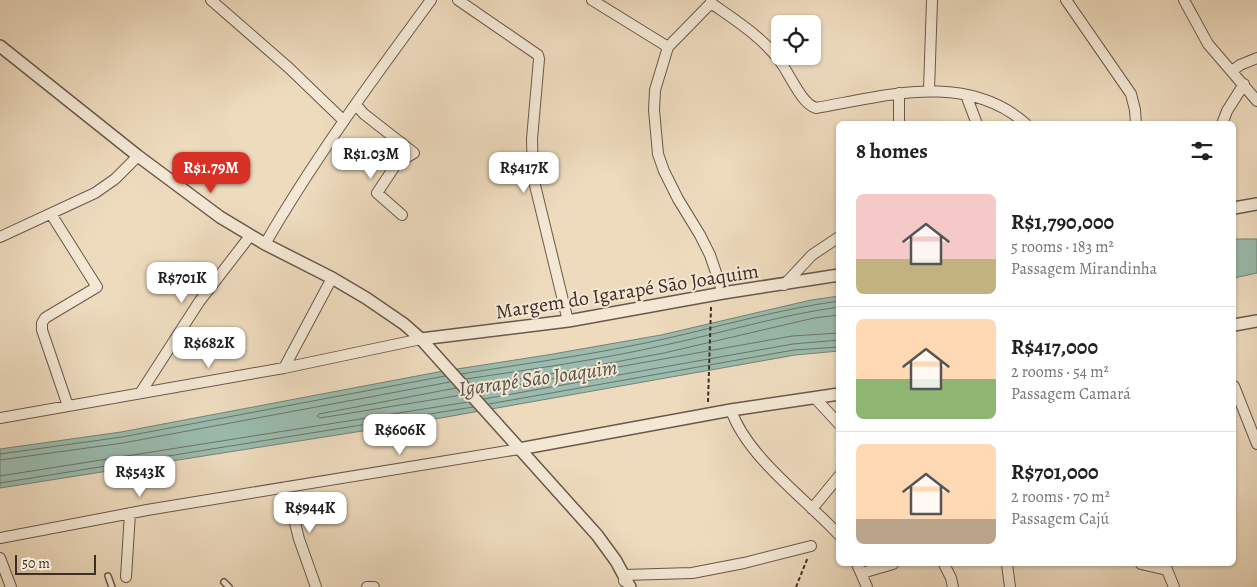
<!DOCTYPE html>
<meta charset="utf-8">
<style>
body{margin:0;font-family:Alegreya,serif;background:#f6f6f6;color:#202124;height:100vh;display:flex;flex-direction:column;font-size:19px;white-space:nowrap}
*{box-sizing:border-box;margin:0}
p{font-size:16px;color:#757577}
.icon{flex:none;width:28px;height:28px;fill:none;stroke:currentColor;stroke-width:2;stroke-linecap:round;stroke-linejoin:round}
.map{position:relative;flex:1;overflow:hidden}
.sheet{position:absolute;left:836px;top:121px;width:400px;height:445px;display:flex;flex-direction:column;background:#fff;border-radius:8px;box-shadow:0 1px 4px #0004}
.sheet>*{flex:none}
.fabs{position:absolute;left:771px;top:15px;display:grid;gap:10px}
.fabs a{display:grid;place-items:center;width:50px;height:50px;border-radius:8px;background:#fff;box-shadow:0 1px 4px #0004;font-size:25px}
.scale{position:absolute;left:15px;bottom:12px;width:81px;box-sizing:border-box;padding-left:5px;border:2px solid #3e2d26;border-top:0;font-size:14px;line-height:18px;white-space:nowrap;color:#3e2d26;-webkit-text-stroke:4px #f4e8d5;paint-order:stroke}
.price{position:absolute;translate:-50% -42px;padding:0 11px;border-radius:10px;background:#fff;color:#222;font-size:16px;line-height:32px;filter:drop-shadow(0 1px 2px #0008)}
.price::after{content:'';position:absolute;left:50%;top:30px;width:15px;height:11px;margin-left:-8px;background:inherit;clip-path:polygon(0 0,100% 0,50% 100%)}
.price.active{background:#d93025;color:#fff}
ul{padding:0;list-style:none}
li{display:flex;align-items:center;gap:15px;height:125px;padding:0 20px}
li+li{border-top:1px solid #e0e0e0}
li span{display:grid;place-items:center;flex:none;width:140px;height:100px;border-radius:8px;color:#555}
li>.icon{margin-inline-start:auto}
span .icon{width:60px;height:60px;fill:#fffc;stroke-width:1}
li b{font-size:21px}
h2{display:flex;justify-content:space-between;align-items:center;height:60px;padding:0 20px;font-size:21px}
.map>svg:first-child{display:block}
.water{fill:#9abbad;stroke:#758277}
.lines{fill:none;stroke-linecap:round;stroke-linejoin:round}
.shore{stroke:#6c746a;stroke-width:1}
.service-casing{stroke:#6a584c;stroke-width:8}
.minor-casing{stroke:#6a584c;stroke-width:12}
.tertiary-casing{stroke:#6a584c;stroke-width:14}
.path{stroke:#3e2d26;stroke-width:2;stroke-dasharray:4 2.5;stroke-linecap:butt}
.service{stroke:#f4e8d5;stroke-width:5}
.minor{stroke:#f4e8d5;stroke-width:10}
.tertiary{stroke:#f4e8d5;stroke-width:11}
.labels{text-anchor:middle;stroke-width:4;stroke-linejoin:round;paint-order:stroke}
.street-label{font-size:20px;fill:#3e2d26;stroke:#f4e8d5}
.water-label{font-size:21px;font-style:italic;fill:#555048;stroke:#f4e8d5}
</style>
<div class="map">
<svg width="1257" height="587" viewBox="0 0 1257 587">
<rect width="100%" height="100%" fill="#eedbbe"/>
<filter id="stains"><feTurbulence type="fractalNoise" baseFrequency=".004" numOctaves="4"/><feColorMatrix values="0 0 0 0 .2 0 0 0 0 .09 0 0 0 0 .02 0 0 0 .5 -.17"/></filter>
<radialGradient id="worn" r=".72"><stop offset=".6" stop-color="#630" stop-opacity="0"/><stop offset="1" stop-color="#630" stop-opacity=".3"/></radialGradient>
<path class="water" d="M1234,239H1257V273L1234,278Z
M839,296V351L795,355L407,424L0,488V449L121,432L438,372L547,355L661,335L811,300Z"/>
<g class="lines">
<path class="shore" d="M461,374C529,363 597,354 664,339C722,326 780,309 839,301
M466,379C532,369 599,360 665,345C722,333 780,315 839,307
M472,386L550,374L664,353L814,318L839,315
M456,388L319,414L317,416L320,418L462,395
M478,392L792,336L839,333
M484,399L793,344L839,340
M489,404L794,350L839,347
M0,454L122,437L445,376
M0,460L123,443L450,382
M0,476L468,402
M0,483L473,407"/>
<defs>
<path id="service" d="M108,576L112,587
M224,582L229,587"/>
<path id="minor" d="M211,0L289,68L344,121
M458,0L538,55L539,59L532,139L533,177L568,321
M592,0L668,47
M711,0V3L668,47L655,90L654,110L658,154L664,171L678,199L700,235L710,255L723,293
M1066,0L1131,94L1135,110L1136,124
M1184,0L1208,44L1257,101
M711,3C735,20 761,36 779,60C789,72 801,104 816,108C885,96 966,71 1026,124
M1232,71L1240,65L1257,58
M929,90L932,0
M966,95L977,124
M356,105L364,114L414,153L397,163L377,193L402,215
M899,124V93
M1222,124L1227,111L1244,84
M51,214L97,287L45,318L42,323V330L68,406
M0,237L95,193L115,179L138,156
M265,244C314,159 373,79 431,0
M784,285L812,255L839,237
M284,368L332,278
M1234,386L1257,444
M141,392L199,302L250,236
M815,398L839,424
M731,410C747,457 806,499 839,535
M0,418L284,368L421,339
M286,487L299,539L316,587
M812,509L839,476
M0,538L147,510L519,449
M0,558L11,587
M857,564L867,587
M944,564L951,578L953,587
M1007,564L1010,587
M1141,564L1167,570
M1165,565L1174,587
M862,573L893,564
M126,577L130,513
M624,581V575L692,573L744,563L811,546
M367,587H374"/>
<path id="tertiary" d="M0,46L138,156L220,217L265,244L332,278L366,298L404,324L421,339L597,535L616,561L630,587
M1234,208L1257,204
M1234,325L1257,321
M421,339L568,321L723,293L839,275
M519,449L731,410L839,394"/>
</defs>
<use href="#service" class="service-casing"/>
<use href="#minor" class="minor-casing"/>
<use href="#tertiary" class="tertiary-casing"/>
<path class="path" d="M708,402L711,307
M796,587L808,557"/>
<use href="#service" class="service"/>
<use href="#minor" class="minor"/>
<use href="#tertiary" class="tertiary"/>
</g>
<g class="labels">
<g class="street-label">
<text transform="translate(627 291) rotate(-9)" y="7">Margem do Igarapé São Joaquim</text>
</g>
<g class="water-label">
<text transform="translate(538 378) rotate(-8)" y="7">Igarapé São Joaquim</text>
</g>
</g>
<rect width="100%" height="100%" filter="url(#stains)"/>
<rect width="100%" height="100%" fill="url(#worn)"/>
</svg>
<div class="fabs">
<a><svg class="icon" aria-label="locate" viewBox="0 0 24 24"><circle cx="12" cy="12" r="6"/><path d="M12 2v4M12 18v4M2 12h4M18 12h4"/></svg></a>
</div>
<div class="scale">50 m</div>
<b class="price" style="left:371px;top:180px">R$1.03M</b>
<b class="price active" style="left:211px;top:194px">R$1.79M</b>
<b class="price" style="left:524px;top:194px">R$417K</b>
<b class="price" style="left:182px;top:304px">R$701K</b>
<b class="price" style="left:209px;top:369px">R$682K</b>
<b class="price" style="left:400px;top:456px">R$606K</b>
<b class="price" style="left:140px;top:498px">R$543K</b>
<b class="price" style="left:310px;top:534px">R$944K</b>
<section class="sheet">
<h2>8 homes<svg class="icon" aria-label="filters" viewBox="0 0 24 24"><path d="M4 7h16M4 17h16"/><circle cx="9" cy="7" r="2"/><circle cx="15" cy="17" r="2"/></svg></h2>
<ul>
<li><span style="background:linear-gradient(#f6c9c9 65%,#c2b280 0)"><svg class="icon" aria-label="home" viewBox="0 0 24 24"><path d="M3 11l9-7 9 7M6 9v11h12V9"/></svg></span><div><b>R$1,790,000</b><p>5 rooms · 183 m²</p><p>Passagem Mirandinha</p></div></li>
<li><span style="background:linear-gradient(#ffd9b3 60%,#8fb573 0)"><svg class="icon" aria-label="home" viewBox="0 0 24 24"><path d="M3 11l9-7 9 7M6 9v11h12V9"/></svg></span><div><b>R$417,000</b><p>2 rooms · 54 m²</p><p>Passagem Camará</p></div></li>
<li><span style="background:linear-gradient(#ffd9b3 75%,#b9a48a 0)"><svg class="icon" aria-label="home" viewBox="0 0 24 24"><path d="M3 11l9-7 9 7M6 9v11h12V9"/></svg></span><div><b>R$701,000</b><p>2 rooms · 70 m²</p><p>Passagem Cajú</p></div></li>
</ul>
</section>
</div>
